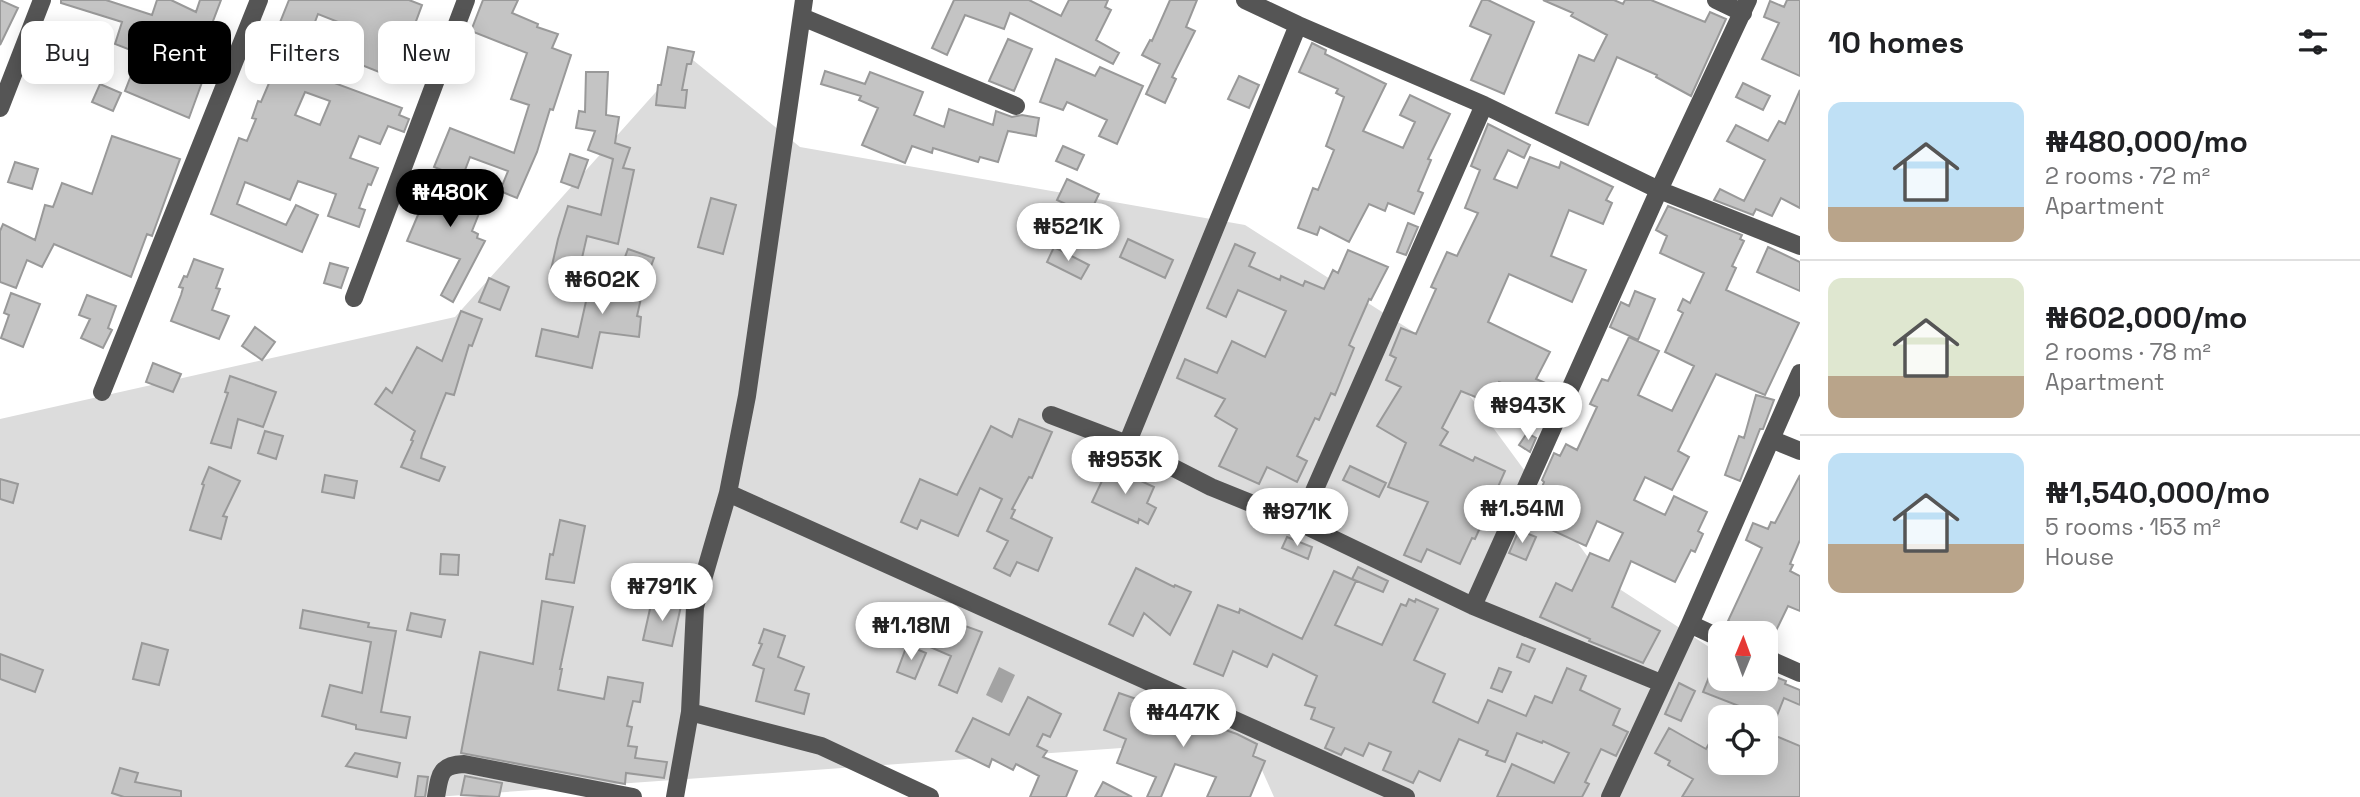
<!DOCTYPE html>
<meta charset="utf-8">
<style>
body{margin:0;font-family:"Space Grotesk",sans-serif;background:#f6f6f6;color:#202124;height:100vh;display:flex;flex-direction:column;font-size:26px;white-space:nowrap}
*{box-sizing:border-box;margin:0}
p{font-size:23px;color:#757577}
.icon{flex:none;width:38px;height:38px;fill:none;stroke:currentColor;stroke-width:2;stroke-linecap:round;stroke-linejoin:round}
.map{position:relative;flex:1;overflow:hidden}
.sheet{display:flex;flex-direction:column;background:#fff;width:560px}
.sheet>*{flex:none}
.guide{position:absolute;left:21px;top:21px;width:665px;height:63px;display:flex;gap:14px}
.needle{width:46px;rotate:1deg}
.buttons{position:absolute;left:1708px;top:621px;display:grid;gap:14px}
.buttons a{display:grid;place-items:center;width:70px;height:70px;border-radius:14px;background:#fff;box-shadow:0 4px 18px #0003;font-size:35px}
.price{position:absolute;translate:-50% -60px;padding:0 16px;border-radius:24px;background:#fff;color:#222;font-size:23px;line-height:46px;filter:drop-shadow(0 2px 4px #0008)}
.price::after{content:'';position:absolute;left:50%;top:42px;width:21px;height:16px;margin-left:-10px;background:inherit;clip-path:polygon(0 0,100% 0,50% 100%)}
.price.active{background:#000;color:#fff}
ul{padding:0;list-style:none}
li{display:flex;align-items:center;gap:21px;height:175px;padding:0 28px}
li+li{border-top:2px solid #e0e0e0}
li span{display:grid;place-items:center;flex:none;width:196px;height:140px;border-radius:14px;color:#555}
li>.icon{margin-inline-start:auto}
span .icon{width:84px;height:84px;fill:#fffc;stroke-width:1}
li b{font-size:30px}
h2{display:flex;justify-content:space-between;align-items:center;height:84px;padding:0 28px;font-size:30px}
.pill{padding:0 24px;border-radius:14px;background:#fff;box-shadow:0 4px 18px #0003;font-size:24px;line-height:63px}
.pill.active{background:#000;color:#fff}
main{display:flex;flex:1;min-height:0}
.map>svg:first-child{display:block}
.green{fill:#dcdcdc;fill-rule:evenodd}
.water{fill:#a3a3a3}
.building{fill:#c4c4c4;stroke:#999;stroke-width:2;fill-rule:evenodd}
.lines{fill:none;stroke-linecap:round;stroke-linejoin:round}
.minor{stroke:#555;stroke-width:18}
</style>
<main>
<div class="map">
<svg width="1800" height="797" viewBox="0 0 1800 797">
<rect width="100%" height="100%" fill="#fff"/>
<path class="green" d="M688,56L800,147L1245,225L1431,343L1604,579L1720,654V679H1758L1800,706V797H1274L1248,739L435,797H0V419L455,317ZM1720,718H1766V763H1720Z"/>
<path class="water" d="M999,667L1015,675L1002,703L986,695Z"/>
<path class="building" d="M0,0L18,8L0,45Z
M61,0H106L152,15L157,0H171L196,12L200,0H221L207,37L217,41L189,118L125,91L132,73L129,71L136,52L115,44L122,22L61,3Z
M289,0H409L422,5L415,24L434,31L427,50L419,47L404,82L344,58L356,29L318,14L304,51L309,53L302,71L402,108L399,115L409,119L404,132L388,126L380,144L359,136L350,158L378,168L371,185L368,184L359,208L365,210L359,227L328,216L336,194L298,181L290,200L245,182L237,204L286,225L296,205L318,215L302,252L211,214L239,138L247,141L256,119L252,118L258,101L261,102L278,62L272,60L284,27L279,25ZM305,92L330,101L320,125L295,115Z
M483,0H518L512,13L538,24L537,27L558,34L552,48L571,55L553,110L550,109L537,152L517,198L500,191L508,171L470,157L462,178L434,167L450,128L514,153L529,105L511,99L527,53L471,31Z
M954,0H1029L1061,16L1069,0H1108L1105,7L1111,10L1096,40L1119,53L1113,64L1010,13L1004,29L965,15L947,55L932,48Z
M1170,0H1197L1186,27L1195,31L1172,77L1176,79L1165,103L1146,94L1160,64L1142,55L1150,40L1152,41Z
M1482,0H1488L1534,22L1504,94L1471,80L1491,35L1470,26Z
M1543,0H1614L1623,4L1625,0H1651L1705,22L1710,12L1726,19L1691,96L1656,77L1657,75L1617,57L1588,125L1556,113L1579,55L1594,61L1607,35L1571,16L1573,13Z
M1787,0H1800V76L1762,59L1779,23L1764,17L1770,1L1784,7Z
M65,26L98,39L91,56L78,51L69,73L49,64Z
M1008,39L1032,49L1014,91L989,81Z
M1312,43L1326,50L1325,54L1386,84L1363,131L1403,148L1415,122L1400,115L1410,95L1450,114L1428,159L1431,160L1418,191L1423,193L1414,214L1388,203L1385,211L1369,204L1349,242L1320,227L1317,235L1298,228L1313,188L1318,190L1334,150L1326,146L1344,97L1336,93L1338,89L1299,72Z
M668,47L694,52L691,64H687L682,90H687L685,108L656,105L658,85H661Z
M1056,59L1095,76L1100,67L1143,86L1117,144L1099,136L1107,120L1067,102L1063,110L1040,102Z
M825,71L865,84L870,72L923,92L914,115L944,127L949,109L993,125L996,111L1012,117L1022,115L1039,118L1036,136L1008,131L998,162L980,157L978,162L933,148L932,153L912,146L905,163L862,145L878,108L859,100L861,96L821,84Z
M586,72H608L606,115L619,117L615,143L630,148L623,168L634,170L618,244L587,236L577,280L550,274L558,239L568,206L601,215L613,159L588,150L595,131L576,128L579,111L585,112Z
M1239,76L1259,85L1249,108L1228,99Z
M1743,83L1770,96L1763,110L1736,97Z
M100,84L121,93L113,111L92,102Z
M1800,90V208L1781,198L1772,216L1756,209L1753,215L1714,200L1720,189L1744,201L1765,160L1727,141L1736,125L1768,141L1779,121L1785,124Z
M1488,124L1530,145L1524,158L1508,150L1494,179L1517,188L1530,157L1559,168L1561,162L1613,187L1606,200L1612,203L1603,224L1569,210L1551,256L1586,270L1572,302L1509,274L1488,322L1550,352L1536,379L1557,388L1541,422L1529,417L1538,397L1499,382L1490,403L1461,391L1442,428L1448,432L1440,445L1473,461L1475,457L1505,471L1475,539L1472,538L1460,564L1427,549L1421,562L1404,555L1428,502L1388,487L1406,443L1377,426L1401,387L1386,380L1396,358L1390,355L1401,328L1416,334L1436,289L1431,287L1447,252L1457,256L1478,213L1465,208L1480,170L1471,166Z
M112,136L180,159L152,236L147,234L131,277L54,244L42,267L27,260L16,288L0,282V231L3,224L35,240L45,205L53,207L62,183L92,194Z
M1063,146L1084,155L1077,170L1056,161Z
M570,154L588,160L578,188L561,182Z
M15,162L38,169L32,189L8,182Z
M1067,179L1099,194L1089,215L1057,200Z
M454,184L486,196L472,231L478,234L477,238L485,241L453,302L441,295L460,259L407,241L423,203L415,200L421,185L449,195Z
M711,198L736,205L723,254L698,247Z
M1668,206L1742,235L1740,239L1744,241L1732,266L1736,268L1726,290L1799,323L1765,395L1716,374L1678,451L1689,457L1672,490L1645,477L1634,500L1665,515L1674,496L1707,512L1698,531L1703,534L1695,552L1691,550L1675,582L1631,561L1612,607L1660,631L1643,663L1589,641L1590,639L1540,617L1556,583L1572,591L1590,553L1609,561L1623,533L1597,521L1586,546L1541,525L1549,507L1536,502L1544,482L1542,480L1554,453L1560,456L1566,444L1577,450L1597,407L1590,404L1602,379L1608,381L1629,337L1659,351L1638,395L1672,411L1694,366L1665,352L1683,313L1678,310L1683,299L1690,303L1704,273L1660,253L1667,236L1656,230Z
M1408,223L1418,227L1406,255L1397,252Z
M1128,239L1173,260L1165,278L1120,257Z
M1235,244L1255,253L1249,266L1280,280L1281,276L1303,286L1305,281L1324,289L1333,270L1338,273L1348,250L1388,267L1371,300L1369,299L1367,304L1349,345L1354,348L1335,395L1331,393L1319,420L1315,418L1297,456L1307,461L1297,482L1267,467L1259,484L1219,466L1237,429L1215,416L1225,399L1177,378L1185,359L1217,373L1232,341L1265,357L1286,311L1238,290L1226,317L1207,308Z
M1054,247L1089,265L1081,279L1047,262Z
M1768,247L1800,262V291L1757,272Z
M628,249L654,258L644,285L637,316L641,317L639,337L600,332L592,368L536,356L542,329L578,337L589,288L612,293L625,266L622,265Z
M194,259L223,269L216,288L220,289L212,310L229,316L219,339L171,321L181,295L183,288L179,287L184,276L187,277Z
M330,263L348,268L341,288L324,283Z
M489,278L509,287L500,310L479,302Z
M1635,291L1655,299L1638,340L1610,327L1621,302L1629,306Z
M11,293L40,304L23,347L1,338L9,315L4,313Z
M87,295L116,306L108,328L112,330L103,348L81,338L90,319L79,315Z
M461,311L482,319L472,346L469,345L454,395L446,393L422,453L421,458L445,467L439,481L401,467L413,441L411,440L415,431L375,404L386,388L392,393L417,347L442,361Z
M255,327L275,342L262,360L242,346Z
M153,363L181,374L173,392L146,382Z
M230,376L276,392L263,427L238,419L231,448L211,443L228,393L225,392Z
M1756,395L1774,400L1763,429H1760L1740,481L1725,475L1739,436L1744,438Z
M1019,419L1052,432L1032,478L1029,477L1012,509L1015,510L1011,518L1052,538L1038,571L1017,562L1010,576L994,568L1008,541L987,531L1002,499L980,488L958,536L921,520L917,529L901,522L920,479L957,495L991,426L1012,437Z
M265,431L283,436L276,459L258,453Z
M1527,433L1536,438L1530,452L1519,445Z
M1109,466L1154,487L1147,503L1156,508L1148,524L1139,519L1138,523L1092,502Z
M1350,466L1386,483L1379,497L1343,480Z
M209,467L240,481L223,516L227,517L221,539L190,530L204,485L202,484Z
M325,475L357,481L354,498L322,492Z
M1800,475V540L1790,564L1793,565L1790,571L1800,576V611L1788,606L1772,639L1766,634H1755L1728,621L1762,548L1746,540L1753,523L1768,529L1771,522L1775,523Z
M0,479L18,484L13,503L0,499Z
M560,520L585,526L574,583L546,579L550,554L553,555Z
M1519,530L1536,537L1526,560L1509,553Z
M1287,537L1312,547L1308,559L1282,548Z
M441,554L459,555L458,575L440,574Z
M1358,567L1388,581L1383,592L1352,579Z
M1136,568L1174,587L1175,585L1191,592L1170,635L1144,613L1133,636L1109,624Z
M1334,571L1356,581L1335,625L1382,645L1401,604L1406,606L1409,599L1415,602L1416,599L1438,609L1414,660L1445,674L1433,702L1478,723L1488,700L1526,716L1535,696L1552,703L1567,668L1586,676L1580,690L1620,709L1613,725L1628,732L1616,756L1601,749L1585,782L1589,784L1582,797H1497L1512,764L1554,783L1569,753L1543,741L1542,743L1517,733L1505,762L1486,755L1488,751L1459,739L1440,781L1419,771L1413,783L1383,770L1391,752L1369,743L1363,756L1345,748L1341,755L1325,748L1334,728L1311,719L1315,708L1305,705L1317,676L1273,654L1267,667L1233,651L1223,676L1194,664L1218,605L1239,613L1240,609L1302,639Z
M652,600L681,606L672,646L643,640Z
M542,601L573,607L560,669H562L558,690L604,699L608,677L643,683L640,702L633,701L627,726L632,727L628,746L637,747L635,758L667,762L664,778L626,773L625,784L461,753L480,652L533,664Z
M303,610L369,623L368,627L396,631L381,712L410,717L406,738L356,729V725L322,716L330,685L362,693L371,642L300,628Z
M411,613L445,620L441,637L407,630Z
M943,618L982,632L957,693L939,685L951,656L930,647Z
M764,629L785,636L778,657L804,667L795,690L809,694L804,714L756,701L764,669L753,665L762,644L759,643Z
M142,643L168,650L159,685L133,679Z
M1522,644L1535,649L1529,662L1517,657Z
M907,645L926,653L915,679L897,672Z
M1720,650V679H1766V673L1786,681L1785,684L1800,690V705L1784,698L1774,723L1766,720V718L1751,714L1752,711L1703,692Z
M0,654L43,670L35,692L0,679Z
M1499,668L1511,672L1502,692L1491,688Z
M1679,683L1695,691L1681,721L1665,714Z
M1119,693L1157,706L1155,710L1212,732L1214,726L1237,734L1257,744L1253,756L1265,761L1250,797H1207L1216,777L1175,764L1161,797H1147L1156,777L1117,763L1126,739L1104,730Z
M1028,697L1061,714L1050,737L1043,734L1037,746L1047,751L1043,757L1077,771L1066,797H1030L1039,776L1016,764L1013,770L992,759L989,767L956,751L973,718L1009,735Z
M1669,728L1706,749L1711,740L1720,746V763H1766V746L1771,734L1800,746V797H1682L1693,779L1668,765L1670,761L1655,753Z
M355,753L400,763L397,777L346,766Z
M120,768L138,773L135,782L181,791V797H124L112,793Z
M418,776L428,777L425,797H415Z
M465,776L502,783L499,797L461,795Z
M1103,782L1132,797H1095Z"/>
<g class="lines">
<path class="minor" d="M1245,0L1298,25L1484,105L1659,190L1800,246
M1716,0L1743,13
M802,17L1016,106
M0,108L42,0
M354,298L466,0
M102,392L259,0
M1051,415L1127,444L1211,487L1300,523L1473,606L1661,683
M1771,439L1800,451
M1127,444L1298,25
M728,493L1406,797
M1300,523L1484,105
M1473,606L1659,190L1748,0
M1690,624L1720,638
M1766,658L1800,673
M690,712L821,746L930,797
M436,797C440,775 439,765 464,764L633,797
M675,797L690,712L695,607L728,493L747,396L804,0
M1610,797L1690,624L1800,373"/>
</g>
</svg>
<div class="buttons">
<a><svg class="needle" viewBox="-14 -14 28 28"><path d="M0-13l5 13h-10z" fill="#e53935"/><path d="M0 13l5-13h-10z" fill="#757577"/></svg></a>
<a><svg class="icon" aria-label="locate" viewBox="0 0 24 24"><circle cx="12" cy="12" r="6"/><path d="M12 2v4M12 18v4M2 12h4M18 12h4"/></svg></a>
</div>
<b class="price active" style="left:450px;top:229px">₦480K</b>
<b class="price" style="left:1068px;top:263px">₦521K</b>
<b class="price" style="left:602px;top:316px">₦602K</b>
<b class="price" style="left:1528px;top:442px">₦943K</b>
<b class="price" style="left:1125px;top:496px">₦953K</b>
<b class="price" style="left:1522px;top:545px">₦1.54M</b>
<b class="price" style="left:1297px;top:548px">₦971K</b>
<b class="price" style="left:662px;top:623px">₦791K</b>
<b class="price" style="left:911px;top:662px">₦1.18M</b>
<b class="price" style="left:1183px;top:749px">₦447K</b>
<div class="guide">
<a class="pill">Buy</a>
<a class="pill active">Rent</a>
<a class="pill">Filters</a>
<a class="pill">New</a>
</div>
</div>
<section class="sheet">
<h2>10 homes<svg class="icon" aria-label="filters" viewBox="0 0 24 24"><path d="M4 7h16M4 17h16"/><circle cx="9" cy="7" r="2"/><circle cx="15" cy="17" r="2"/></svg></h2>
<ul>
<li><span style="background:linear-gradient(#bfe0f5 75%,#b9a48a 0)"><svg class="icon" aria-label="home" viewBox="0 0 24 24"><path d="M3 11l9-7 9 7M6 9v11h12V9"/></svg></span><div><b>₦480,000/mo</b><p>2 rooms · 72 m²</p><p>Apartment</p></div></li>
<li><span style="background:linear-gradient(#dfe7d0 70%,#b9a48a 0)"><svg class="icon" aria-label="home" viewBox="0 0 24 24"><path d="M3 11l9-7 9 7M6 9v11h12V9"/></svg></span><div><b>₦602,000/mo</b><p>2 rooms · 78 m²</p><p>Apartment</p></div></li>
<li><span style="background:linear-gradient(#bfe0f5 65%,#b9a48a 0)"><svg class="icon" aria-label="home" viewBox="0 0 24 24"><path d="M3 11l9-7 9 7M6 9v11h12V9"/></svg></span><div><b>₦1,540,000/mo</b><p>5 rooms · 153 m²</p><p>House</p></div></li>
</ul>
</section>
</main>
